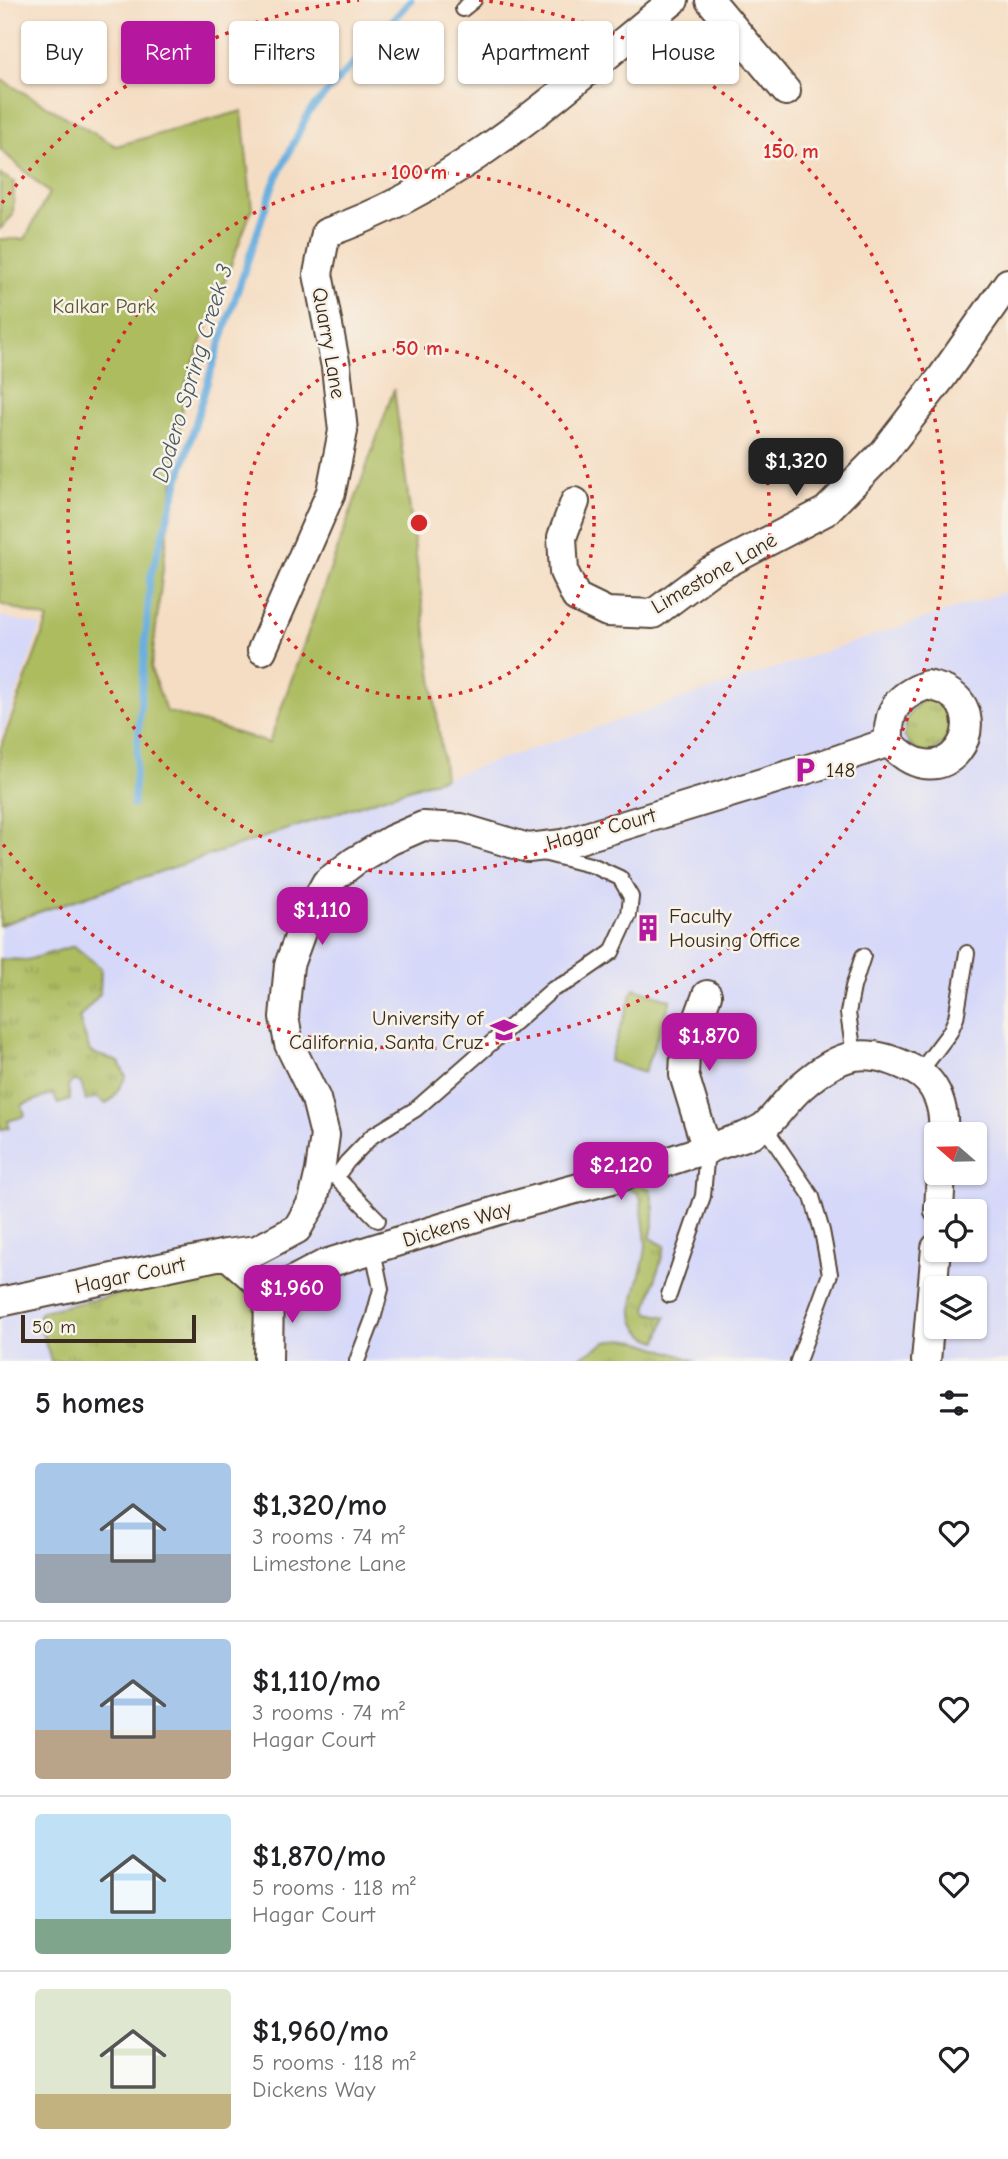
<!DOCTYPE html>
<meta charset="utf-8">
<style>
body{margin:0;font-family:"Comic Neue",sans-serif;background:#f2f2f2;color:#202124;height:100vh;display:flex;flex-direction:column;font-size:26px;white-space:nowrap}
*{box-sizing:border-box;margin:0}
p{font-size:23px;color:#757577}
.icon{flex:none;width:38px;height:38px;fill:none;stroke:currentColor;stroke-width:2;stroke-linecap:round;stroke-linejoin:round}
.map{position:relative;height:1361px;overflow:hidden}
.side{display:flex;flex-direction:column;background:#fff;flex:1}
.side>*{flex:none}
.guide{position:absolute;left:21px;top:21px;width:966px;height:63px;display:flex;gap:14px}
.needle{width:46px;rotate:290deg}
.buttons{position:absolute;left:924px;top:1122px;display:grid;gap:14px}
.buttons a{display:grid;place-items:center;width:63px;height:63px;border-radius:7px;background:#fff;box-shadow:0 2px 5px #0004;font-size:35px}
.scale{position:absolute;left:21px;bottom:18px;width:175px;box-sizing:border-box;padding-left:7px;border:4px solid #3b2a1e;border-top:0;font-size:19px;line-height:24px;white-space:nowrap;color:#3b2a1e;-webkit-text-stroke:5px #f7f3e8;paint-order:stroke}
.price{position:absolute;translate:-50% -60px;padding:0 16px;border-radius:14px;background:#b5179e;color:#fff;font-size:23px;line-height:46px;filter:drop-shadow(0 2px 4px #0008)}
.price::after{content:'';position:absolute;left:50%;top:42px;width:21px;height:16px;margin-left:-10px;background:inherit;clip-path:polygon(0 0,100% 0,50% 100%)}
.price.selected{background:#222;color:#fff}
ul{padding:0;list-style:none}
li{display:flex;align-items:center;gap:21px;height:175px;padding:0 35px}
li+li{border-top:2px solid #e0e0e0}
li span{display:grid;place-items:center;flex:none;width:196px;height:140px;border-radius:7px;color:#555}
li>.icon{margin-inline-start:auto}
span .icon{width:84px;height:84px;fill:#fffc;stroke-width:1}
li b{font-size:30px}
h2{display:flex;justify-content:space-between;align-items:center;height:84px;padding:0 35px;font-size:30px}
.chip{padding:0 24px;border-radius:7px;background:#fff;box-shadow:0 2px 5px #0004;font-size:24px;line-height:63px}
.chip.selected{background:#b5179e;color:#fff}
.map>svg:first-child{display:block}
.built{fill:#d6d8f9;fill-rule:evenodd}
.grass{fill:url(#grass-tufts);stroke:#74733e;stroke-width:2}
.green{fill:#acbc5f;stroke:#74733e;stroke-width:2}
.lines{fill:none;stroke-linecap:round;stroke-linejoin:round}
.stream{stroke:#69afdf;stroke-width:7}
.lane-casing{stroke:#574537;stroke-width:18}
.street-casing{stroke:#574537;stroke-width:32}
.lane{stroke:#fff;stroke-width:14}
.street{stroke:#fff;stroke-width:28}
.ring{fill:none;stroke:#d62828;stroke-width:3.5;stroke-dasharray:3.5 7}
.labels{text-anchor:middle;stroke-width:5;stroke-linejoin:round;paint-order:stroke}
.park-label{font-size:21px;fill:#5d5632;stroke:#f7f3e8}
.street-label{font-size:21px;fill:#3b2a1e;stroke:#f7f3e8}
.poi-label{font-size:21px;fill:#3b2a1e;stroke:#f7f3e8;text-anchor:start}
.water-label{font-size:23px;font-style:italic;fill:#4b5962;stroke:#f7f3e8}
.centre{fill:#d62828;stroke:#f7f3e8;stroke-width:3.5}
.ring-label{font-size:21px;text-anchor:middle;font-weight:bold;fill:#d62828;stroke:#f7f3e8;stroke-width:5;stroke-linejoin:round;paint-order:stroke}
</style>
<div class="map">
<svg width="1008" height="1361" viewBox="0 0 1008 1361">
<defs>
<pattern id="grass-tufts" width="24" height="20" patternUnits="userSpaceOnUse" patternTransform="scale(1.75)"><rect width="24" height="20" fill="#acbc5f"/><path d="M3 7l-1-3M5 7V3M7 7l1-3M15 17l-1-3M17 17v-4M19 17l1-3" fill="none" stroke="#8d994e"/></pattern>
</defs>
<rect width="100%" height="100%" fill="#f7f3e8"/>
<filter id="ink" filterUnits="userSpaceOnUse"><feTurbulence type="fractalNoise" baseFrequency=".0143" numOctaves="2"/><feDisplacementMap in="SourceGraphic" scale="14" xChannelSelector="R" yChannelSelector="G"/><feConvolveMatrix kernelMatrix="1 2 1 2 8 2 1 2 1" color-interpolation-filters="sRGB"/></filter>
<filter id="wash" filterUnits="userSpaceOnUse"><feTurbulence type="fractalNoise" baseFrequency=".00686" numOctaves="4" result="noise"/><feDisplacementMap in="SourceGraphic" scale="28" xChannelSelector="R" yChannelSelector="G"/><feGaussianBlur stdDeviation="1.57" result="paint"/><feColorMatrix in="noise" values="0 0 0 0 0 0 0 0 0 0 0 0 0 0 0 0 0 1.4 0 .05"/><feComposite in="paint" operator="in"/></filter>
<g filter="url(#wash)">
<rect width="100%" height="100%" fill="#f5ddc3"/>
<path class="built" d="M1008,591V1361H0V925ZM936,1134H975V1172H936ZM936,1211H975V1250H936ZM936,1288H975V1326H936Z
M0,616L41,626L0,741Z"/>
<path class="grass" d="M928,698C974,709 940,768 915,749C911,746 907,740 904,736C906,718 910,706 928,698Z
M74,946L101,968L100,994L79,1018L90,1052L119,1062L126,1077L113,1098L106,1104L96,1097L86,1101L81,1083L74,1080L68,1086L70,1100L58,1104L53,1094L22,1105L25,1116L8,1121L9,1127L0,1130V959L27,960Z
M639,1184L650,1189C655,1209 656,1218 650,1238L665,1246L647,1309L649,1313L666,1317L658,1341C609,1327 647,1274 646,1244C645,1229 642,1214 641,1200L638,1193L631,1190V1186Z
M218,1271C232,1278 251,1294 256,1311C260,1325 256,1346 257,1361H51L39,1323V1315L43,1311L216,1273Z
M622,1339L638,1341L696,1361H574L606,1342Z"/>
<path class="green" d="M0,79L116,146L242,111L252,209L185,386L151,669L166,711L269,743L394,389L445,777L0,925V749L48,619L0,604V239H25L49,193L0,149Z
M0,174L14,182L13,215L0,229Z
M634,988L671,1000L644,1073L609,1061Z"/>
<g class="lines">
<path class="stream" d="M133,805L150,578L209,377L273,185L309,112L411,0"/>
</g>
</g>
<g filter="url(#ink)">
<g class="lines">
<defs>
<path id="lane" d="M463,9L474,0
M854,1055L848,1013L853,987L863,956
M919,1073L950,1032L956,1018L967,953
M764,1126L812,1197L822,1231L830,1274L798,1361
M328,1174L336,1177L378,1220
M336,1177L347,1162L372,1136L416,1109L553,989L570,981L612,952L629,915L631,897L620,878L594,866L543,853
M669,1295L703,1196L707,1150
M357,1361L373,1319L381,1289L373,1250"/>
<path id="street" d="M710,0L786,91
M575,502L562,537L564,572L576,597L607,612L653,614L709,572L826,511L884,452L942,377L1008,283
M262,650L331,492L343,431L336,367L318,274L326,233C460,187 566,88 674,0
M927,685C934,687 942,688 948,692C995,719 946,805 889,742C887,710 897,696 927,685Z
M707,995L685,1055L684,1075L707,1150
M939,1211L941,1172
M226,1254L261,1285L269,1288L285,1285L325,1264L509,1207L623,1176L746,1136C752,1133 760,1130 765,1126C778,1114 788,1098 802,1086C842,1051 867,1046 914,1070C938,1082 945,1110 943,1134
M0,1302L226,1254L257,1250L297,1229L313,1201L320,1171L325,1135L316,1099L289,1044L284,1017L289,965L305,921L326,883L355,861L391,840L423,826L461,828L528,848L563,844L834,761L889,742
M268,1361L269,1288
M926,1361L936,1248"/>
</defs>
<use href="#lane" class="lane-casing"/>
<use href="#street" class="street-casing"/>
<use href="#lane" class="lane"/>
<use href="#street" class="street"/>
</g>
</g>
<g class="ring">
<circle cx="419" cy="523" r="175"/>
<circle cx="419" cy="523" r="351"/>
<path d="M2 203A526 526 0 0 1 359 0M479 0A526 526 0 1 1 2 843"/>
</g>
<defs>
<symbol id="parking-bare" viewBox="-9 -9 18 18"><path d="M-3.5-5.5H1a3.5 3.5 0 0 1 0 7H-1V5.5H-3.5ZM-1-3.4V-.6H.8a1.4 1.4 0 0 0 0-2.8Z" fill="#b5179e" stroke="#f7f3e8" stroke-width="2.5" paint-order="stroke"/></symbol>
<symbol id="building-bare" viewBox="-9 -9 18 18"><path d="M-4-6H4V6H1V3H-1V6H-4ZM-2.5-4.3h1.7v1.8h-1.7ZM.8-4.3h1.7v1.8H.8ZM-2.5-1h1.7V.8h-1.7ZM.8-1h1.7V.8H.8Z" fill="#b5179e" stroke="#f7f3e8" stroke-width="2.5" paint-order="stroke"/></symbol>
<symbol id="university-bare" viewBox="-9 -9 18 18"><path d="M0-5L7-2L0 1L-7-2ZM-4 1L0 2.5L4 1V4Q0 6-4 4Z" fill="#b5179e" stroke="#f7f3e8" stroke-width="2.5" paint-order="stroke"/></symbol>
</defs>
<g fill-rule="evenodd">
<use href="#parking-bare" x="786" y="751" width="38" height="38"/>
<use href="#building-bare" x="629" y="909" width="38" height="38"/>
<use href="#university-bare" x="485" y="1011" width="38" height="38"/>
</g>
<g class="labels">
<g class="park-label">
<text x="104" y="313">Kalkar Park</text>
</g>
<g class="street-label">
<text transform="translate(329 343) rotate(80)" y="7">Quarry Lane</text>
<text transform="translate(714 573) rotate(-30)" y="7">Limestone Lane</text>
<text transform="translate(601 829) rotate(-15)" y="7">Hagar Court</text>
<text transform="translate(457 1224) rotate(-17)" y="7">Dickens Way</text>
<text transform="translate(130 1275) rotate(-12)" y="7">Hagar Court</text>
</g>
<g class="poi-label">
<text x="826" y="777">148</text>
<text x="669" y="923">Faculty<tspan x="669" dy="24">Housing Office</tspan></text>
<text x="483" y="1025" text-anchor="end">University of<tspan x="483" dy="24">California, Santa Cruz</tspan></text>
</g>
<g class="water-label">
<text transform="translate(192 373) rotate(-73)" y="8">Dodero Spring Creek 3</text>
</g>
</g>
<circle cx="419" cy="523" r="10" class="centre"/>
<g class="ring-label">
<text x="791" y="158">150 m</text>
<text x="419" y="179">100 m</text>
<text x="419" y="355">50 m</text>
</g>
</svg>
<div class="buttons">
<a><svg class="needle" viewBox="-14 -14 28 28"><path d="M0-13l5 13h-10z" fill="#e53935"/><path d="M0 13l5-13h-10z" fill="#757577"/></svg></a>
<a><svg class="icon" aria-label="locate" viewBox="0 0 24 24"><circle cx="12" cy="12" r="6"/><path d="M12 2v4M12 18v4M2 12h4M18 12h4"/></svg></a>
<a><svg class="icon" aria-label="layers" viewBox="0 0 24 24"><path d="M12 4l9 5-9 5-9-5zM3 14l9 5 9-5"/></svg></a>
</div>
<div class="scale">50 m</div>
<b class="price selected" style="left:796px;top:498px">$1,320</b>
<b class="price" style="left:322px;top:947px">$1,110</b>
<b class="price" style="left:709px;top:1073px">$1,870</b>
<b class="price" style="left:621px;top:1202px">$2,120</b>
<b class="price" style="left:292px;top:1325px">$1,960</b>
<div class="guide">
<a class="chip">Buy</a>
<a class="chip selected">Rent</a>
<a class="chip">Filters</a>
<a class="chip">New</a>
<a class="chip">Apartment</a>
<a class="chip">House</a>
</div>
</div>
<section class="side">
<h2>5 homes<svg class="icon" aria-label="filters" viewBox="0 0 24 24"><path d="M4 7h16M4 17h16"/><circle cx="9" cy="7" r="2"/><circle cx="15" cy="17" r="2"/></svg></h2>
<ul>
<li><span style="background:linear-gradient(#a9c7e8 65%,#9aa5b1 0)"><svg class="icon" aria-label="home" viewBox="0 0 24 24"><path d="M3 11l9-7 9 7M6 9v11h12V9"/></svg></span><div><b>$1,320/mo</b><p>3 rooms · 74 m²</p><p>Limestone Lane</p></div><svg class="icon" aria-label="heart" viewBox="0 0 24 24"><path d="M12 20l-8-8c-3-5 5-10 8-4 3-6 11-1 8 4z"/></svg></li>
<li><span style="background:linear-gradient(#a9c7e8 65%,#b9a48a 0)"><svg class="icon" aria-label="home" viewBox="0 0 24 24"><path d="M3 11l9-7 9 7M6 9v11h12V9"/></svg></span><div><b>$1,110/mo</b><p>3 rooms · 74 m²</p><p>Hagar Court</p></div><svg class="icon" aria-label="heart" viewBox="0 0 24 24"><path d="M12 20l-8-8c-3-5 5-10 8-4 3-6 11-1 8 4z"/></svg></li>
<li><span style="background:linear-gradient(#bfe0f5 75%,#7fa58c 0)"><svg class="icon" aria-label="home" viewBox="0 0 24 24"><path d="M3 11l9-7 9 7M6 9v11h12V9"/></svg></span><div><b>$1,870/mo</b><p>5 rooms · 118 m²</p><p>Hagar Court</p></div><svg class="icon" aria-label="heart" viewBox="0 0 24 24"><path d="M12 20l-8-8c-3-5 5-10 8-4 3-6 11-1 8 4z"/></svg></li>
<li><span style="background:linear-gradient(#dfe7d0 75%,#c2b280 0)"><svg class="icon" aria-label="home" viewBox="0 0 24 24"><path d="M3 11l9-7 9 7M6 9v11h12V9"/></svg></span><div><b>$1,960/mo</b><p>5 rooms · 118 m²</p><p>Dickens Way</p></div><svg class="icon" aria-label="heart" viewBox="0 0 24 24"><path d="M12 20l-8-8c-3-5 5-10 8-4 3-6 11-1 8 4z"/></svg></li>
</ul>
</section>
